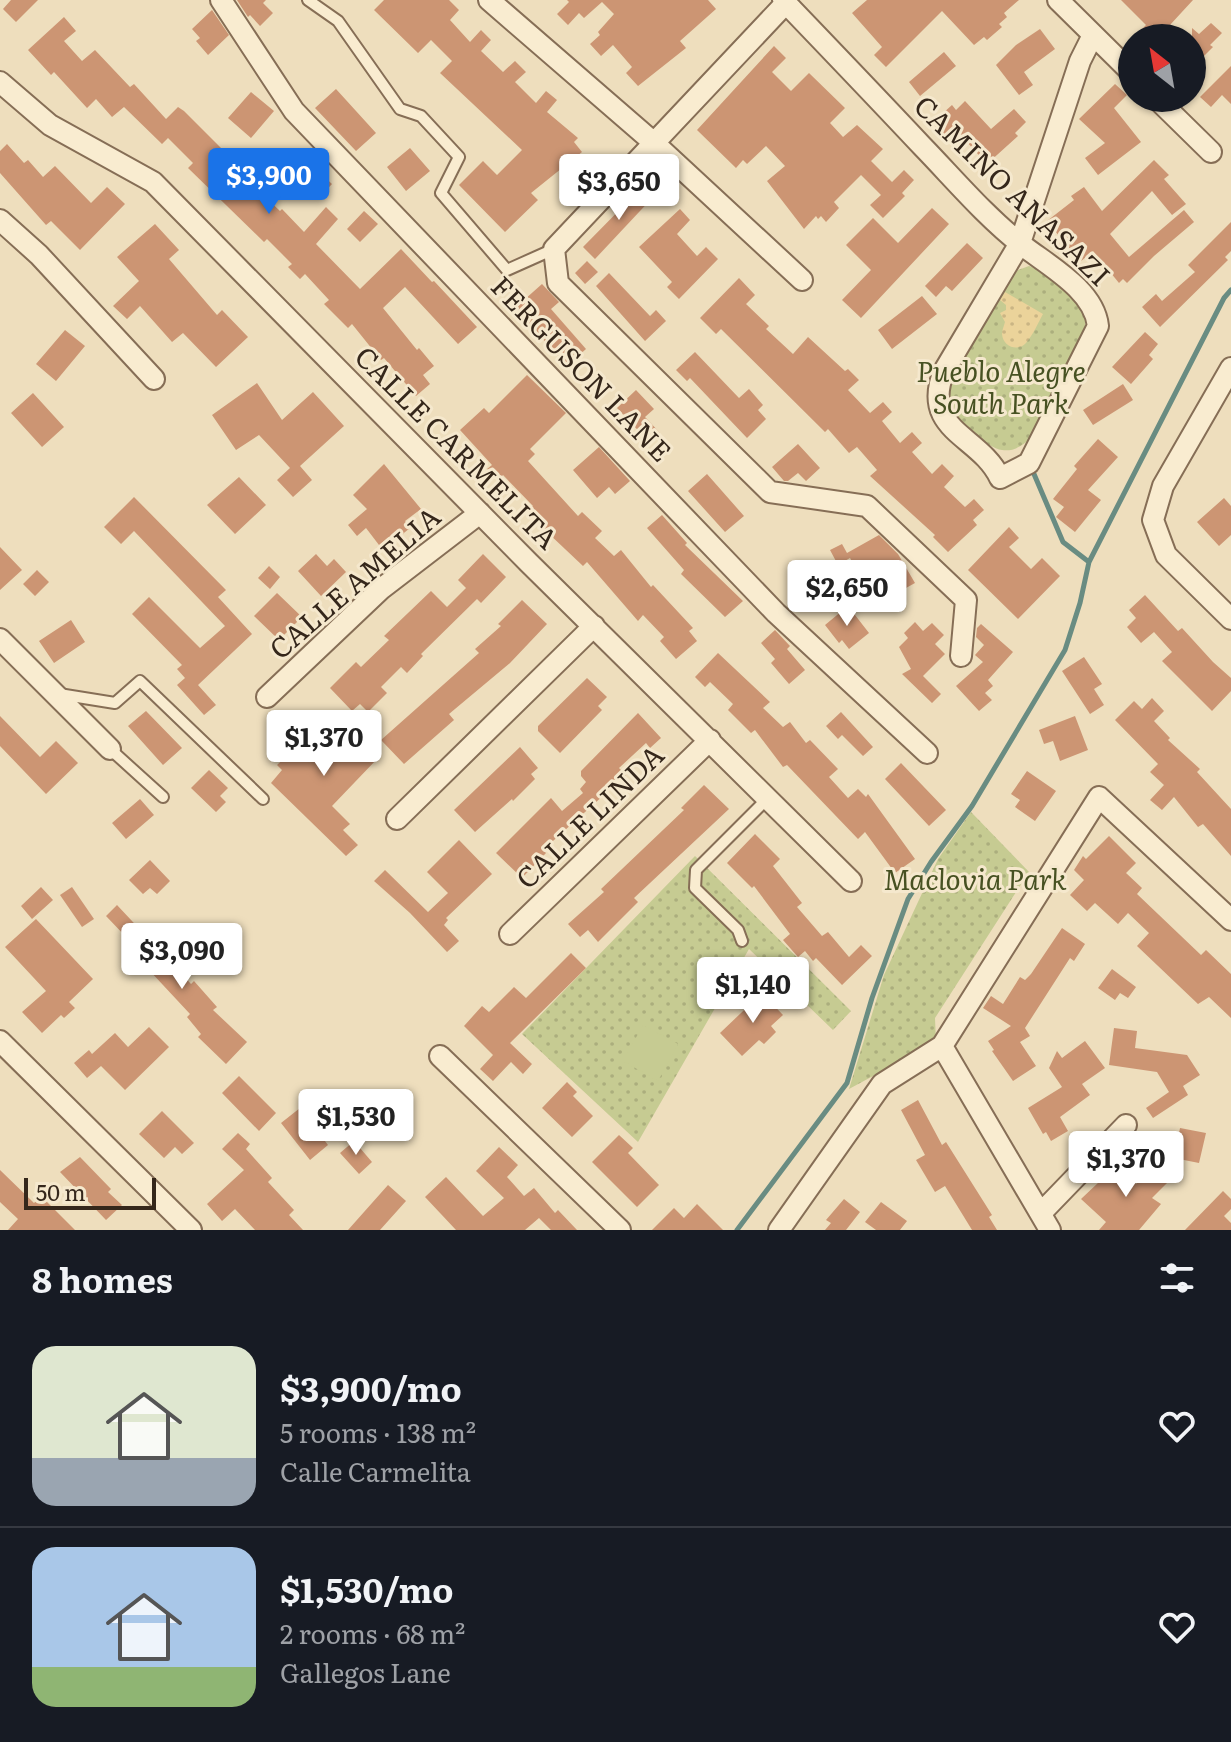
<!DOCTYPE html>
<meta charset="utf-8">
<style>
body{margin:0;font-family:Literata,serif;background:#20242c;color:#f1f3f6;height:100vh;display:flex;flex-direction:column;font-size:30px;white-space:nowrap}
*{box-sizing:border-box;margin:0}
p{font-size:26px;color:#9ea1a6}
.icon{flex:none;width:44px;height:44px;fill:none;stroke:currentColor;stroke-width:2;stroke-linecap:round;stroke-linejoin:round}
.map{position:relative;height:1230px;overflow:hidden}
.side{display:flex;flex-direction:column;background:#171b24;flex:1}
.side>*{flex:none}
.needle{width:52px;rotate:329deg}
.buttons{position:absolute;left:1118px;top:24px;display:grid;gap:16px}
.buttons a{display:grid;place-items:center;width:88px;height:88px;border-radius:50%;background:#171b24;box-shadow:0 2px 6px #0004;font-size:40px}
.scale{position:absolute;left:24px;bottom:20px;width:132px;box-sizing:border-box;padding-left:8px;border:4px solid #35271b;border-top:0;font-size:22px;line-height:28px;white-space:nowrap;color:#35271b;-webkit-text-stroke:6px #f5e8cd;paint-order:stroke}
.price{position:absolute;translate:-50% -68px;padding:0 18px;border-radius:8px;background:#fff;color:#222;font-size:26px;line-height:52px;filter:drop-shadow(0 2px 4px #0008)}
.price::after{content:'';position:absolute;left:50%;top:48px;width:24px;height:18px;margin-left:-12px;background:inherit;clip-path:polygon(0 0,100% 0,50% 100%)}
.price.on{background:#1a73e8;color:#fff}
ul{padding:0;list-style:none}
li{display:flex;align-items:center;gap:24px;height:200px;padding:0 32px}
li+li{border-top:2px solid #363941}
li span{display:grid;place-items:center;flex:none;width:224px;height:160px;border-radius:24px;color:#555}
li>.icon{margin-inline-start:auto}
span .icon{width:96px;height:96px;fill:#fffc;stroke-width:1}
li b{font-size:34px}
h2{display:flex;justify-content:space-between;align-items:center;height:96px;padding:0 32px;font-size:34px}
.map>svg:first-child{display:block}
.green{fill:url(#green-dots)}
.sand{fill:url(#sand-dots)}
.pitch{fill:#c6cb92}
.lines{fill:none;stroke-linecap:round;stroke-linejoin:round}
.stream{stroke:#698c82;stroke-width:5}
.building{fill:#cc9573}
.lane-casing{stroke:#866e56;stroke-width:14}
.street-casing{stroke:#866e56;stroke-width:24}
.lane{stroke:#f9ecd0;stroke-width:10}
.street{stroke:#f9ecd0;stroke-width:20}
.labels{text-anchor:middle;stroke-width:6;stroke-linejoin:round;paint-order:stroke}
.street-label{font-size:28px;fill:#35271b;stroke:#f5e8cd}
.park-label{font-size:28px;font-style:italic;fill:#475122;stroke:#f5e8cd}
</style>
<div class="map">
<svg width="1231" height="1230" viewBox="0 0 1231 1230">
<defs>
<pattern id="green-dots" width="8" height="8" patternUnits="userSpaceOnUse" patternTransform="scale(2)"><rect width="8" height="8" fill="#c6cb92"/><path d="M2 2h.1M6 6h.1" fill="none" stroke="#abae7d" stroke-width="1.8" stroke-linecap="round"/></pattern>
<pattern id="sand-dots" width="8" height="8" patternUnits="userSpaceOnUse" patternTransform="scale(2)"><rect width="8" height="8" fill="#ebd39a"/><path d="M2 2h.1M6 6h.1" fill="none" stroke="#cab584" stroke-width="1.8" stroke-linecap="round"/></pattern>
</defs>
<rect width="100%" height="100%" fill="#eedebd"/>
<path class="green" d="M1029,266C1045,270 1077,295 1083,310C1087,319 1085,326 1083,336L1031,438C1023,445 1014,452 1002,450C988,449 954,418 950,405C947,395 948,389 950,379L1011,279L1018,270Z
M971,812L1029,872L935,1018L936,1042L849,1089L884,975L938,859Z
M695,856L851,1011L833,1030L749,949L638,1142L522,1034Z"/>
<path class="sand" d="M1005,292L1043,314C1038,323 1033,335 1026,343C1018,352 1003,347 1002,334C1002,330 1004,326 1005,322L1000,313L1006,310V305L1000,300Z"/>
<path class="pitch" d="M643,1025L678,1044L658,1081L623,1061Z"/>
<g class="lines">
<path class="stream" d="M1031,467L1063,542L1089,562
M737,1230L847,1083L872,998L908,899L931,862L972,806L1065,650L1080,603L1089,562L1224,298L1231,290"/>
</g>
<path class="building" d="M11,0H38L16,22L3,9Z
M237,0H266L263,3L273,13L260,26L250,15L248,17Z
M384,0H449L459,10L450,20L470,42L481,30L491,40L481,51L503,72L515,61L526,72L515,82L536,103L546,91L557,100L547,112L578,138L574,142L582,152L531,193L538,200L505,232L459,185L483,161L497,175L522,150L440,73L452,61L431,40L418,53L374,10Z
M567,0H708L716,9L680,41L686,48L638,86L626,73L632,67L613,45L601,56L590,44L600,35L598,32L614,14L602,2L584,18L579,13L568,25L557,14L569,2Z
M867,0H1019L1004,13L1007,17L999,24L1002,27L987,40L984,37L974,45L942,11L886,67L874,55L882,47L852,13Z
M1121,0H1193L1158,38H1133L1146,25Z
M212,10L229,35L208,55L196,41L200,38L192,29Z
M64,17L76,31L64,41L82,61L95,50L130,87L134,84L166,119L178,107L184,111L239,166L233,172L257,195L260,192L280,211L282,209L304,232L326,207L338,219L316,244L360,289L401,249L432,282L434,281L477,327L458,344L405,287L383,308L417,350L419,348L434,366L423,375L430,384L416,396L384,358L381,360L352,324L348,328L324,304L329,300L305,274L300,279L288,267L292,264L267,239L264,242L188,168L193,163L168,138L162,144L124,107L112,117L96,99L87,108L54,72L51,75L28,50Z
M1211,23L1222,33L1210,45L1213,47L1192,68V28L1199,34Z
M1040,29L1055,49L1024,72L1033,85L1019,95L996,65L1016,45Z
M774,46L786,58L772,72L791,91L809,73L845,108L830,123L843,137L857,125L883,149L871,161L892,182L904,170L914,180L902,193L905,196L883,218L870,205L881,195L861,175L834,202L839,208L826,222L821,216L818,219L816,216L804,229L767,181L785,166L766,146L747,164L743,160L736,168L697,130Z
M944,52L956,66L920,96L909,82Z
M1231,66V104L1222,95L1211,107L1200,97Z
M1115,84L1127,95L1114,108L1141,142L1098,175L1085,158L1105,143L1079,119Z
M336,89L376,133L356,151L315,108Z
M251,92L274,111L251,138L228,118Z
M965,101L991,129L1014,109L1026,122L1015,133L1018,136L987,164L955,129L946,138L932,123L952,105L956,110Z
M7,144L24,163L28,160L43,177L55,166L91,203L107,187L125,204L80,250L51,221L46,225L0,173V151Z
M410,148L430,171L406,191L387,167Z
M302,156L332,184L317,200L287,172Z
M1154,160L1169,175L1164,179L1186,204L1172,215L1152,191L1110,234L1129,257L1184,210L1194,222L1154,256L1127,283L1123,279L1119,283L1093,251L1080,262L1047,221L1074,200L1071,196L1084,187L1102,211Z
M644,185L655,195L595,259L583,247Z
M932,208L949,224L861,318L842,300L871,270L846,245L873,218L898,243Z
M680,209L690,220L677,234L697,256L706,247L718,259L679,299L667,287L672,282L639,247Z
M364,211L378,224L360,242L347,229Z
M1231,222V251L1225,257L1228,260L1160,327L1142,307L1156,294L1162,301L1195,272L1188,265Z
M155,224L179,250L169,259L217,315L222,310L248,337L216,367L183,333L172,342L140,306L127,319L113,306L139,281L117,257Z
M967,243L983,258L952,291L946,286L936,297L925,286Z
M587,261L598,272L585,284L575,273Z
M609,273L650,316L656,310L666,321L645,341L596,286Z
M739,278L755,295L746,304L769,326L766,329L793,354L808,337L845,371L848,369L859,380L848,390L870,413L883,402L892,412L882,421L900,443L912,432L922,443L912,452L932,474L942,464L954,476L944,487L965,507L974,499L984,510L973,520L977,525L948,552L933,537L935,535L870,476L877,470L857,447L849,453L828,429L825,432L721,329L716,334L700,318Z
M542,284L559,302L551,309L586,349L567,366L515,308Z
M922,296L937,314L892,349L878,330Z
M65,330L85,346L56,381L36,364Z
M1145,332L1158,344L1149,355L1153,359L1131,384L1112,367Z
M695,352L739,398L749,389L763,405L758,410L766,419L747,438L690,378L687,381L676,370Z
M527,375L566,413L530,449L535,454L528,461L578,516L582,512L602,531L595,538L614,556L621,550L651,587L653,585L693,628L689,631L697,641L676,659L660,641L664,637L643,615L638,621L587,562L583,566L547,532L527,511L533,506L503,475L498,480L487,469L492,465L460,430L484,408L489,413Z
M257,383L282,420L313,392L344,426L300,466L312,480L293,497L277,480L290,468L259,435L236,450L212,415Z
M1123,384L1133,400L1093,425L1083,410Z
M636,390L654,409L645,417L660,433L650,443L617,408Z
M33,393L64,427L42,447L11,413Z
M1098,439L1118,457L1088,490L1101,500L1075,532L1056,517L1064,507L1053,499L1077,469L1074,466Z
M798,444L820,468L806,481L798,473L788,481H784L772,467Z
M599,447L630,481L615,494L609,487L597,498L573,470Z
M384,464L421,509L405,521L410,528L399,537L395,532L379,545L366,528L357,536L348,525L367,509L353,495Z
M707,474L744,516L725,532L688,491Z
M239,477L266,505L235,534L207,505Z
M134,497L226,590L218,597L252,634L198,685L216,705L204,715L177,685L185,678L177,669L182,665L132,614L149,597L200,648L225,626L134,531L121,544L104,527Z
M1224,498L1231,506V535L1219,546L1197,522Z
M662,515L687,543L685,545L743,601L725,617L681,574L684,570L647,528Z
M1009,527L1019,538L1009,547L1031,569L1042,558L1060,576L1018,619L968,570Z
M879,535L898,554L915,583L888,598L884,590L871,597L850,558L838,565L830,550L842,544L847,553Z
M0,547L22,570L0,590Z
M316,554L327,566L334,559L346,572L321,596L298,571Z
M483,554L506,577L481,603L477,599L421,654L423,656L407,673L401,667L381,687L387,693L368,712L360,704L352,711L330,688L356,662L361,667L389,640L384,636L431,591L447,607L466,588L458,580Z
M269,566L280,577L270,589L258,578Z
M37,570L49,582L35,596L23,584Z
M277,593L302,617L279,640L254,616Z
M1145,595L1178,631L1182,628L1213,662L1231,678V691L1212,711L1162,661L1172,652L1154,632L1141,643L1127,627L1136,618L1129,610Z
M522,600L547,624L510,663L449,714L454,720L404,764L381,740L479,653L475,649L501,626L498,624Z
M848,606L869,633L849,649L842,640L839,643L825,625Z
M71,620L85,642L54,663L39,641Z
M915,622L923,631L932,623L944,635L935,644L945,654L923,676L941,694L932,703L902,674L911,669L899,647L908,638L904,633Z
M981,624L1013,652L988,680L993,686L985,693L992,700L979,711L956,686L983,662L975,655L984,645L976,637L977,628Z
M775,630L790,646L787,649L805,670L789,684L771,663L775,659L761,643Z
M718,653L770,702L763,708L783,727L790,722L806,743L810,740L838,769L829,777L848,798L858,789L866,797L868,794L915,859L895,873L865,832L858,839L787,765L783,767L755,730L751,733L728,710L733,704L710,682L705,687L695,677Z
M1084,657L1102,684L1094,689L1104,705L1090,714L1062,671Z
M587,678L607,697L598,706L602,710L560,753L538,731V726Z
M1152,698L1164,711L1154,721L1170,738L1168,740L1200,769L1197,772L1231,809V856L1203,824L1198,827L1174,797L1162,810L1150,800L1164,785L1150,772L1158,764L1115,720L1134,701L1142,709Z
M146,711L182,748L163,765L128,726Z
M841,712L873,747L863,756L842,735L838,739L826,726Z
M638,713L661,738L650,748L646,743L619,768L626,775L543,850L546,853L522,878L496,853L551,798L562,811L583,793L580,789L586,782L581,776V771Z
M332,714L377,759L332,806L350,824L343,830L358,845L346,856L271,783L282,770L277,765Z
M0,716L40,757L56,741L78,763L46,794L0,746Z
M1075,716L1088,750L1060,761L1053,741L1044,744L1039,730Z
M520,747L538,768L531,774L535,779L513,801L512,799L475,832L454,810Z
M901,763L946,810L929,826L885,779Z
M209,770L228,788L220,796L226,802L216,812L191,788Z
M1027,771L1056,791L1035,821L1015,807L1020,800L1011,794Z
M704,785L729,809L634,898L638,902L598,942L588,930L580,937L568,924L604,892L601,889L684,810L681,808Z
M140,799L154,815L126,839L112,823Z
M755,834L780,859L773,866L802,903L797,907L822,936L828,932L849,957L861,945L872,956L842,985L816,958L813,961L805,951L798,957L783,940L790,934L754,886L752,888L727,863Z
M1109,836L1136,863L1126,873L1142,888L1137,894L1201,955L1206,950L1231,974V1018L1209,997L1198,1004L1137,946L1149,933L1128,913L1118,924L1095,903L1087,911L1070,895L1084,880L1074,870L1083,856L1086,859Z
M459,840L492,874L446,918L448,920L444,925L459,941L447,952L410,913L374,881L385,870L428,912L448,893L427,872Z
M150,860L170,881L157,894L150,888L143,894L129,880Z
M41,887L53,900L32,919L21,906Z
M72,887L94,919L82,927L60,895Z
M117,905L191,984L194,981L217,1007L213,1010L247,1042L226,1064L198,1037L201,1034L187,1017L190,1014L149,970L151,969L124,942L127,938L106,916Z
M36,919L93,979L69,1002L75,1008L64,1018L61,1015L42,1033L22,1012L46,991L5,947Z
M1062,928L1085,944L1074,961L1070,958L1025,1028L1030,1036L1020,1042L1036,1066L1013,1081L992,1051L994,1050L988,1041L1011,1026L983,1008L991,996L1003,1004L1020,977L1025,980L1031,974Z
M571,953L586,968L510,1043L532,1064L523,1074L511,1062L493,1081L480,1069L493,1055L464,1026L482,1006L489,1012L514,987L526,998Z
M1112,969L1136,987L1128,998L1120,993L1115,1000L1098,988Z
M762,993L783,1015L771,1026L776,1032L764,1044L759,1040L742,1056L720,1033Z
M149,1027L169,1047L125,1090L101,1066L87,1078L74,1063L89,1050L92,1054L115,1033L128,1047Z
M1114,1028L1137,1031L1135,1048L1187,1055L1200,1075L1183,1086L1188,1095L1153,1118L1146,1108L1169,1092L1157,1072L1109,1065Z
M1085,1041L1105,1068L1082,1084L1090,1095L1060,1117L1068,1131L1051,1141L1046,1132L1043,1134L1028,1108L1062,1087L1049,1068L1057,1051L1062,1058Z
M239,1076L276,1113L259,1131L222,1093Z
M567,1082L577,1092L573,1096L593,1116L572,1137L542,1108Z
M918,1100L942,1145L946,1142L992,1215L989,1217L997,1230H972L945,1186L935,1192L916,1160L925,1155L901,1110Z
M300,1108L328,1145L310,1160L281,1123Z
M162,1111L194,1143L182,1154L175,1147L164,1158L139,1134Z
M1180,1128L1206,1133L1199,1163L1174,1158Z
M238,1133L250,1144L246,1149L272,1178L268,1182L294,1210L289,1215L303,1230H255L235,1209L222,1221L207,1204L244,1170L222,1149Z
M619,1135L633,1148L628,1153L659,1185L637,1207L592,1162Z
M354,1141L372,1162L359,1174L340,1153Z
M499,1147L518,1165L507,1177L524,1196L534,1188L555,1213L558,1210L577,1230H551L539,1218L525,1230H456L425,1197L446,1177L483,1216L504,1198L476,1171Z
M80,1157L111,1189L108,1192L122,1205L106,1220L60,1172Z
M1117,1165L1136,1184L1155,1167L1170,1180L1152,1198L1161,1204L1139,1230H1099L1106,1222L1081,1199Z
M0,1170L34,1203L41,1196L75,1230H8L18,1219L0,1202Z
M388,1185L406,1201L380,1230H348Z
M1223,1191L1231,1199V1209L1224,1216L1231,1223V1230H1185Z
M844,1199L860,1212L846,1230H825L831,1223L826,1220Z
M881,1202L907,1221L900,1230H876L865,1222Z
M697,1204L723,1230H652L674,1208L684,1218Z"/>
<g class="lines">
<defs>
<path id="lane" d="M308,0L338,21L400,109L421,116L459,157L441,193L507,270L554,249
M59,694L115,703L140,681L263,799
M110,749L163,797
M742,941L738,930L695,888L696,870L768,798"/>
<path id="street" d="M221,0L294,111L776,613L927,753
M489,0L653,142L802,280
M783,0C830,49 876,97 922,146C954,179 985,216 1022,245C1049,266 1094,290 1098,326L1029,463L1000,478C980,435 920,431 944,371L1020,243L1080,61L1093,35
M1058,0L1132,73
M786,3L554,249L558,283L770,492L867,506L966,600L961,656
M0,82L50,125L153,182L529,563L851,881
M1156,98L1211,152
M0,220L39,255L154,379
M1231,368L1163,486L1153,520L1166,555L1231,619
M0,639L110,749
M267,697L381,589L480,513
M397,819L594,626
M510,934L710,740
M0,1041L191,1230
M942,1046L1050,1230
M440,1056L620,1230
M1041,1213L1126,1125
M779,1230L882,1084L942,1046L1099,797L1231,920"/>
</defs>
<use href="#lane" class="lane-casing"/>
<use href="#street" class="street-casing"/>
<use href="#lane" class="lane"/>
<use href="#street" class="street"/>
</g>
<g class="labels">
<g class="street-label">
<text transform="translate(1012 191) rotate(44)" y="10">CAMINO ANASAZI</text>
<text transform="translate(581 369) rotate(46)" y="10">FERGUSON LANE</text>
<text transform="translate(456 448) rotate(45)" y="10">CALLE CARMELITA</text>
<text transform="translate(355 583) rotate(-41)" y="10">CALLE AMELIA</text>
<text transform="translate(590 817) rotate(-44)" y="10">CALLE LINDA</text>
</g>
<g class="park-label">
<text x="1001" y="382">Pueblo Alegre<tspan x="1001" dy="32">South Park</tspan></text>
<text x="975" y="890">Maclovia Park</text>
</g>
</g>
</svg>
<div class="buttons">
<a><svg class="needle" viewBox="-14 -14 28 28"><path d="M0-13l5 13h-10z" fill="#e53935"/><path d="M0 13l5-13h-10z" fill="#9ea1a6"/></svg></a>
</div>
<div class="scale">50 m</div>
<b class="price on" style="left:269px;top:216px">$3,900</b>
<b class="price" style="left:619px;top:222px">$3,650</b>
<b class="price" style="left:847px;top:628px">$2,650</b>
<b class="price" style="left:324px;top:778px">$1,370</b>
<b class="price" style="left:182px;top:991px">$3,090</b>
<b class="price" style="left:753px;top:1025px">$1,140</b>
<b class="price" style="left:356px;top:1157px">$1,530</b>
<b class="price" style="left:1126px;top:1199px">$1,370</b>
</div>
<section class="side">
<h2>8 homes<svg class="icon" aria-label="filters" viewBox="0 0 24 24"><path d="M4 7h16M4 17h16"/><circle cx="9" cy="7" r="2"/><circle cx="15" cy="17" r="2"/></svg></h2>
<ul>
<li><span style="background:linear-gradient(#dfe7d0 70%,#9aa5b1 0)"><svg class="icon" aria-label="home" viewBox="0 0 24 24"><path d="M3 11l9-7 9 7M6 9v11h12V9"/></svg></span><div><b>$3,900/mo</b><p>5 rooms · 138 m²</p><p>Calle Carmelita</p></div><svg class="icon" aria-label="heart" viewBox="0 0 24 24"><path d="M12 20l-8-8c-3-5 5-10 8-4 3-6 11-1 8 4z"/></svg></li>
<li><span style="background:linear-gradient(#a9c7e8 75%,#8fb573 0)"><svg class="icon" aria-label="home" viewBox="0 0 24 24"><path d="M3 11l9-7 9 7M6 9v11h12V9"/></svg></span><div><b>$1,530/mo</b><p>2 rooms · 68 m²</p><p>Gallegos Lane</p></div><svg class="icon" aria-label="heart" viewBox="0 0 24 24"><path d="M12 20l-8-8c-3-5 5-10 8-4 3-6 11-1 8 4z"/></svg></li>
</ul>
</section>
